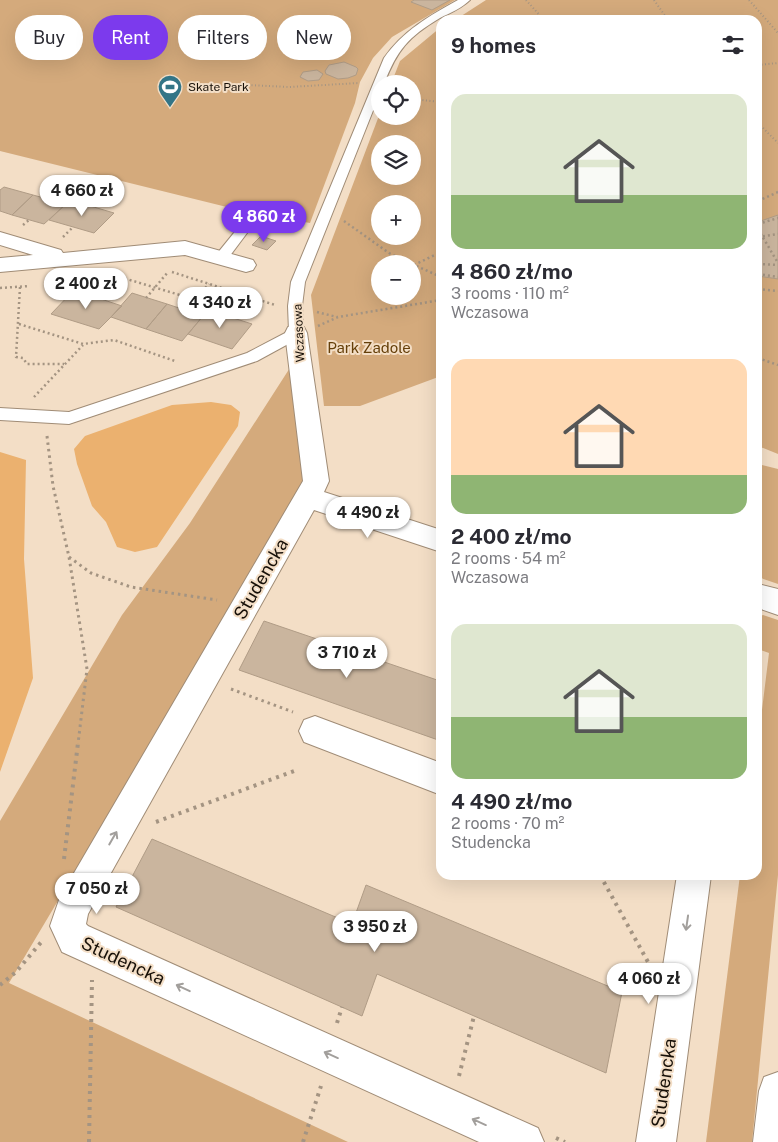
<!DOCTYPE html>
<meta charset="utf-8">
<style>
body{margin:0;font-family:"Public Sans",sans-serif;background:#f7f7f7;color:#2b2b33;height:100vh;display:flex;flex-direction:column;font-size:19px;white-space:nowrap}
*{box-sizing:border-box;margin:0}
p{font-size:16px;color:#7c7c81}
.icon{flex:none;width:28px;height:28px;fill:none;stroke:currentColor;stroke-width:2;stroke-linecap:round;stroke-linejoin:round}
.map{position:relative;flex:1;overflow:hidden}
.panel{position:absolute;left:436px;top:15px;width:326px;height:865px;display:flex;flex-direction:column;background:#fff;border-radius:15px;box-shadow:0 5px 20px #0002}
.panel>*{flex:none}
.banner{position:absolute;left:15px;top:15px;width:346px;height:45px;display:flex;gap:10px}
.buttons{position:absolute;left:371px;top:75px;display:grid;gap:10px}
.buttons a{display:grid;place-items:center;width:50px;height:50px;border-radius:50%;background:#fff;box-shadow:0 5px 20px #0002;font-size:25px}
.price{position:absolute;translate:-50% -42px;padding:0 11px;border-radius:18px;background:#fff;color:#222;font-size:16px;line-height:32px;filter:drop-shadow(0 1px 2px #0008)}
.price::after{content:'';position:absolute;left:50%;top:30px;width:15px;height:11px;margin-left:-8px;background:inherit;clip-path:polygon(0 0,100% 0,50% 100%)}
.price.selected{background:#7c3aed;color:#fff}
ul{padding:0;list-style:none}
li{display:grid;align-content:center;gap:10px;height:265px;padding:0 15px}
li span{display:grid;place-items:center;height:155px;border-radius:15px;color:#555}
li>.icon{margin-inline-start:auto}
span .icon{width:90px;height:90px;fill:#fffc;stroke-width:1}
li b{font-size:21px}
h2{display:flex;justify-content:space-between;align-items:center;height:60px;padding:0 15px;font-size:21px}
.pill{padding:0 18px;border-radius:22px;background:#fff;box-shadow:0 5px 20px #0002;font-size:18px;line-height:45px}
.pill.selected{background:#7c3aed;color:#fff}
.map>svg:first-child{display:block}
.green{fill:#d4aa7c;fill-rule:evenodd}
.water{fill:#ebb16f}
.building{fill:#cab59e;stroke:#b09c86}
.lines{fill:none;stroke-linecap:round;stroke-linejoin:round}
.lane-casing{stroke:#a08c76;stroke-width:2}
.street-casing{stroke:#a08c76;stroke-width:2}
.path-far3{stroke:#a49482;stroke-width:2;stroke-dasharray:1 2.5;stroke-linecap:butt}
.path-far2{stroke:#a49482;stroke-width:2.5;stroke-dasharray:2 3;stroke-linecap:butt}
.path-far1{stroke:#a49482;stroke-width:3;stroke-dasharray:2.5 4;stroke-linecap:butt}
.path{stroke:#a49482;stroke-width:4;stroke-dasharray:3 5;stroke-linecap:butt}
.lane{fill:#fff;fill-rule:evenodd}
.street{fill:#fff;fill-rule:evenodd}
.oneway{stroke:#a29f9c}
.labels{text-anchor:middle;stroke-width:4;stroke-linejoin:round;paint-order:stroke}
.far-poi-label{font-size:12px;fill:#171008;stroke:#f3dec6;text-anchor:start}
.far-street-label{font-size:12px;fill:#171008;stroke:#f3dec6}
.park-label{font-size:15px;fill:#653f09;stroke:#f3dec6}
.near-street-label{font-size:18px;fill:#171008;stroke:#f3dec6}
</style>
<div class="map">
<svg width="778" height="1142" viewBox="0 0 778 1142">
<rect width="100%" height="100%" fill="#f3dec6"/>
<path class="green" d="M0,0H455L392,37L373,58L360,82L355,103L310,223L239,210L0,151Z
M486,0H778V454L758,446V20H455Z
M441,27V376L360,406H324L311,295L380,113V116H412V84H391L400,61ZM380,144H412V176H380ZM380,204H412V236H380ZM380,264H412V296H380Z
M295,360L308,481L9,983L348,1142H0V821L122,615L190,523Z
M758,464L778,469V584L758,577Z
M763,615L778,620V875L752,1142H706L740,875H758V742L769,653L758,649V617Z"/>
<path class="water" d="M211,402L231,405L240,412L238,426L157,547L135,552L117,547L106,522L92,506L77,464L74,449L85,436L172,405Z
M0,452L26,460L24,559L33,678L0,772Z"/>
<path class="building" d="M414,0H450L432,10L411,2Z
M344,62L356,67L358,69L356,75L348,78L338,79L326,74L325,71L329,65Z
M317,70L323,74L319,80L308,81L300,77L303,72Z
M4,187L33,195L12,215L0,211V190Z
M33,195L66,204L44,224L12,215Z
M70,200L114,213L94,233L49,220Z
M778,215V279L758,276V222Z
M261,236L276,241L267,250L252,245Z
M74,290L122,306L99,329L51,314Z
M132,293L167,304L146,329L111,317Z
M167,304L203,316L182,341L146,329Z
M208,310L227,316L252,324L232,349L188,334Z
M264,621L440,681L441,679V741L239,670Z
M152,839L352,924L366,885L622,992L606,1073L377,974L362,1016L116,907Z"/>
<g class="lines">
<defs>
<path id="lane" d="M458,0H470C462,8 450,13 440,18C408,37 397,50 384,84H380V93L305,282L302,306L303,333L301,337L257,361L69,424L0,420V408L69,412L247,353L289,331L288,306L291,282L384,58C403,31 429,16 458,0Z
M246,222L252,226L250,229L226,261H216L214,258L216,255L242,223Z"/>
<path id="street" d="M0,232L61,250L63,253L185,241L253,260L256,265L253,270L246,272L185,255L0,272V258L33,255L0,245Z
M296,325L304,327L307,333L329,481L324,492L441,530V552L314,510L88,914L86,924L88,926L538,1128L544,1142H479L62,952L50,926L60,897L303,481L285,333L288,327Z
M758,584L778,589V615L758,608Z
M315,716L441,763V795L304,742L299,731L304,720Z
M677,875H711L676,1142H636Z
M778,1072V1142H753L759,1091L764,1077Z"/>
</defs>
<use href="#lane" class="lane-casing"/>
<use href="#street" class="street-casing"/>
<path class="path-far3" d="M526,0L544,20
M654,0L668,20
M749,0L778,33
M758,65L778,63
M248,85L289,87L359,83
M412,99L441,102
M758,123L778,143"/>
<path class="path-far2" d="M758,201L778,192
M344,221L389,253L411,264
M758,224L778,218
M23,225L29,220
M758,229L778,263
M63,237L73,227
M758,237L778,234
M412,264L441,277
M758,264L778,265
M414,265L441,252
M172,272L275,305
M758,274L778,277
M120,277L233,311L245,295
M74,281L102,289L115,276
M20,287L16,357L23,358L27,364H64
M0,288L29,286
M758,289L778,291
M95,297L102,289
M146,298L168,272
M185,310L209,284
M317,312L337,317
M227,316L233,311
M19,324L83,344L114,340L175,361
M318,326L338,317L441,300
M758,358L778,365
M34,397L83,345"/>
<path class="path-far1" d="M47,436L53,486L69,557L87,669L78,744
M69,557L91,573L131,587L217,600
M231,689L293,712"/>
<path class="path" d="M156,822L297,770
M64,859L78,743
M600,875L648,962
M0,985L16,972L43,940
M337,1023L342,1007
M459,1076L474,1016
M556,1138L565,1142
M89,1142L92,980
M303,1142L321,1086"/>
<use href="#lane" class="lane"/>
<use href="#street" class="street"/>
</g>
<defs><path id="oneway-shaft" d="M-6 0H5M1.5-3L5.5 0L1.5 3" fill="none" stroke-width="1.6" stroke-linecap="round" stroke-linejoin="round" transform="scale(1.25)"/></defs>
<g class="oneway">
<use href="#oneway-shaft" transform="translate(113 838) rotate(-60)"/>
<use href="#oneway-shaft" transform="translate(687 923) rotate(98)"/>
<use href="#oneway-shaft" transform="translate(183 988) rotate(-155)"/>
<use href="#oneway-shaft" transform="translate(331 1055) rotate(-156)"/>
<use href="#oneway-shaft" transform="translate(479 1122) rotate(-156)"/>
</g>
<defs>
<symbol id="stadium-pin" viewBox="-11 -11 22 30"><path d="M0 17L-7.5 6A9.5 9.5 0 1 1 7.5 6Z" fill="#337587" stroke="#f3dec6"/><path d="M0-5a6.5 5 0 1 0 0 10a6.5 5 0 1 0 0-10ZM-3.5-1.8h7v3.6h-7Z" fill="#fff"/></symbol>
</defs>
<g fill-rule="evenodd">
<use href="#stadium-pin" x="156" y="73" width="28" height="38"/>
</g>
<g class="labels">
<g class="far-poi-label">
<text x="188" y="91">Skate Park</text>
</g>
<g class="far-street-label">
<text transform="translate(299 333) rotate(-93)" y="4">Wczasowa</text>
</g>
<g class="park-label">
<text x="369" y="353">Park Zadole</text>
</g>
<g class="near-street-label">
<text transform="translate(261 579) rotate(-60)" y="6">Studencka</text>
<text transform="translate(123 961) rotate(25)" y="6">Studencka</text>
<text transform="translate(664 1083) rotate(-82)" y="6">Studencka</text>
</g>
</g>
</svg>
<div class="buttons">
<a><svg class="icon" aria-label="locate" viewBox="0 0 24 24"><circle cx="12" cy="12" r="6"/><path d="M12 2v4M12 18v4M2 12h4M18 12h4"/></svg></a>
<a><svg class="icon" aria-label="layers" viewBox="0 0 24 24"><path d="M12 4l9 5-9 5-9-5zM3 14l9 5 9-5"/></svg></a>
<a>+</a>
<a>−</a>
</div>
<b class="price" style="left:82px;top:217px">4 660 zł</b>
<b class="price selected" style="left:264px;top:243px">4 860 zł</b>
<b class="price" style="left:86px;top:310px">2 400 zł</b>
<b class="price" style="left:220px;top:329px">4 340 zł</b>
<b class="price" style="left:368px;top:539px">4 490 zł</b>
<b class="price" style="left:347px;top:679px">3 710 zł</b>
<b class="price" style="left:97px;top:915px">7 050 zł</b>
<b class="price" style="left:375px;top:953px">3 950 zł</b>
<b class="price" style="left:649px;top:1005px">4 060 zł</b>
<div class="banner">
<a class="pill">Buy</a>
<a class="pill selected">Rent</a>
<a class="pill">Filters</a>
<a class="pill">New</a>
</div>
<section class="panel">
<h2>9 homes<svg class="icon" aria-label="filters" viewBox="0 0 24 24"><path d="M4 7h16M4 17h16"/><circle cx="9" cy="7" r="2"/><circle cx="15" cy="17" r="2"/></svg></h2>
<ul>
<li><span style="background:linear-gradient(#dfe7d0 65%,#8fb573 0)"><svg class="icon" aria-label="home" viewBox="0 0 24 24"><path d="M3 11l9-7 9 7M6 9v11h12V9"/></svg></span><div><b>4 860 zł/mo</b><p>3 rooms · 110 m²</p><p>Wczasowa</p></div></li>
<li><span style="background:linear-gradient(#ffd9b3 75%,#8fb573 0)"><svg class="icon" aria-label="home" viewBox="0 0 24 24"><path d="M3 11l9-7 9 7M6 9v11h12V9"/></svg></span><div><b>2 400 zł/mo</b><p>2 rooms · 54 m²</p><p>Wczasowa</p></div></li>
<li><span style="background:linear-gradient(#dfe7d0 60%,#8fb573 0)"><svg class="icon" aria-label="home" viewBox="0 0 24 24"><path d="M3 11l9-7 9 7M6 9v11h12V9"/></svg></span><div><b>4 490 zł/mo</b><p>2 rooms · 70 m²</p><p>Studencka</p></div></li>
</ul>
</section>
</div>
